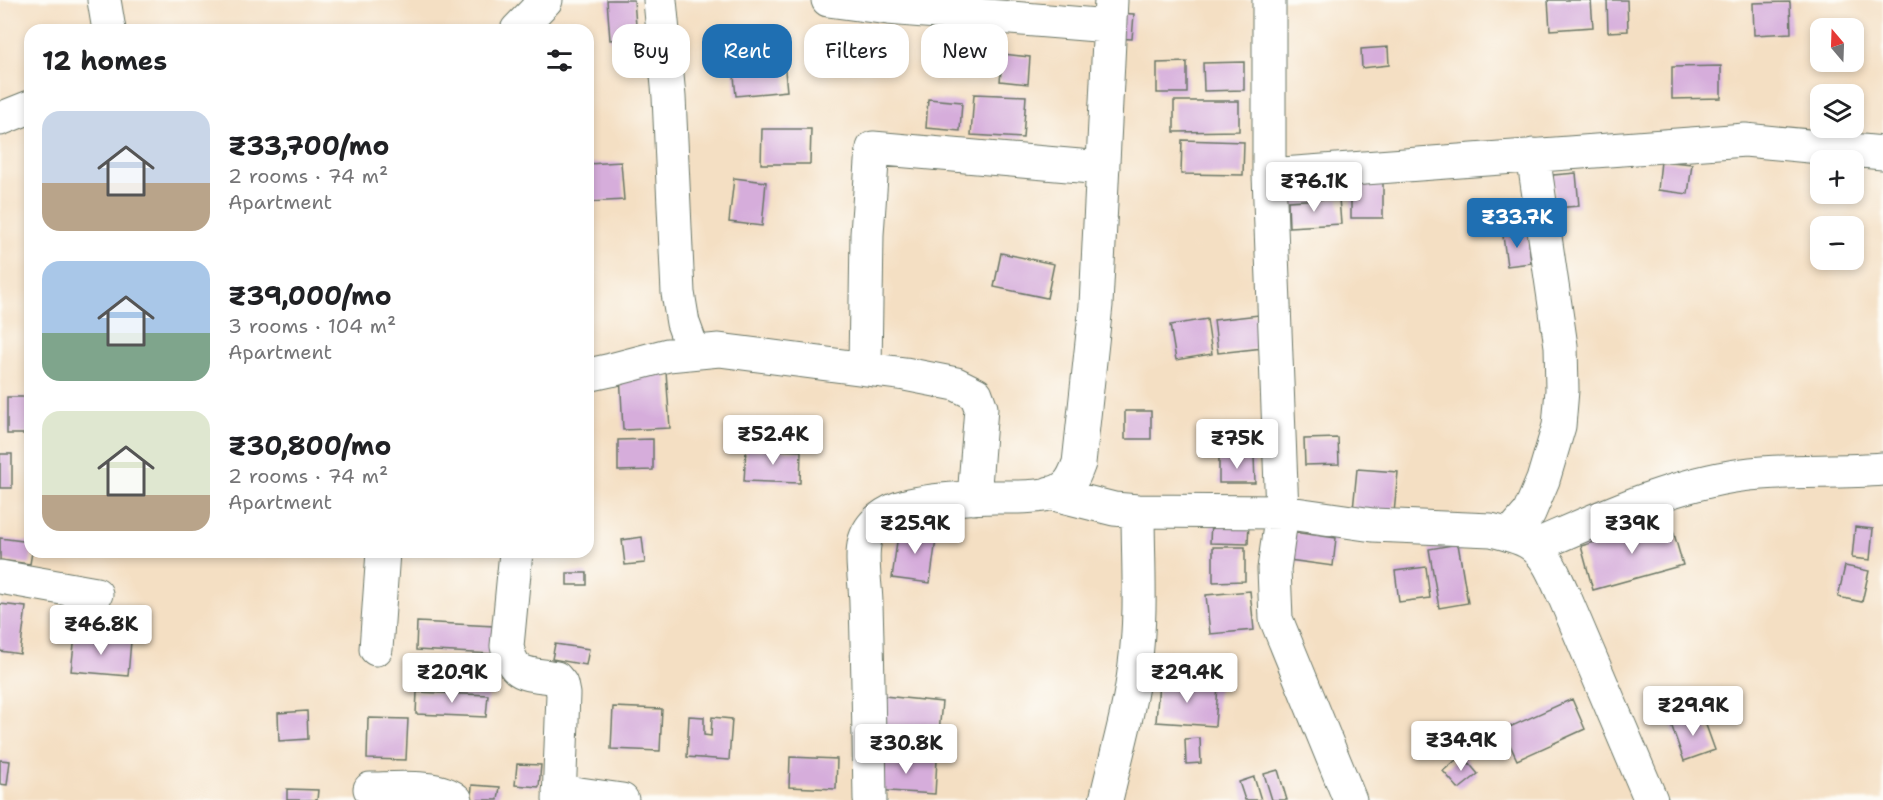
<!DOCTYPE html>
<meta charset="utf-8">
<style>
body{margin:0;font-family:"Shantell Sans",sans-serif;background:#f2f2f2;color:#202124;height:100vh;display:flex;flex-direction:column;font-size:22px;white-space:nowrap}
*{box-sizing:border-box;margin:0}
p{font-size:20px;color:#757577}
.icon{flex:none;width:33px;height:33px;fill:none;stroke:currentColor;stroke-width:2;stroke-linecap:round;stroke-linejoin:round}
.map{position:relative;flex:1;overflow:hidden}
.panel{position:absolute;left:24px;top:24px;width:570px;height:534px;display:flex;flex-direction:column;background:#fff;border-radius:18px;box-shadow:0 3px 9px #0003}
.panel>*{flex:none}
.hud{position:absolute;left:612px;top:24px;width:570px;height:54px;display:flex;gap:12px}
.needle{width:39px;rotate:341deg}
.buttons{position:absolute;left:1810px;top:18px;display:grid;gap:12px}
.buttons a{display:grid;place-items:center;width:54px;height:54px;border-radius:12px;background:#fff;box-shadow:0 3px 9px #0003;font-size:30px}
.price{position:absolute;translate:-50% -51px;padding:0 14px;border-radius:6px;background:#fff;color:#222;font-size:20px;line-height:39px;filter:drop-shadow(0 2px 3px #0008)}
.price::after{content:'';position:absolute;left:50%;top:36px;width:18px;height:14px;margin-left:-9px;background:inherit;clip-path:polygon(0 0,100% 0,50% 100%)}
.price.selected{background:#1f6fb2;color:#fff}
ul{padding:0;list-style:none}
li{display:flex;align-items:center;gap:18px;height:150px;padding:0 18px}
li span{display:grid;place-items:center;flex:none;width:168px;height:120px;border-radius:18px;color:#555}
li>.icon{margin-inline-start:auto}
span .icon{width:72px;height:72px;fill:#fffc;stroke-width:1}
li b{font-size:26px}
h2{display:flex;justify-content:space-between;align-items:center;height:72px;padding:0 18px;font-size:26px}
.pill{padding:0 21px;border-radius:18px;background:#fff;box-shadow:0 3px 9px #0003;font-size:21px;line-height:54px}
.pill.selected{background:#1f6fb2;color:#fff}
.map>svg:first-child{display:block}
.building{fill:#d6addb}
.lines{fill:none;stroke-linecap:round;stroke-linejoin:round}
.minor-casing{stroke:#6a7666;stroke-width:35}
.minor{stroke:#fff;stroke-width:33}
</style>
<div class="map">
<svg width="1883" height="800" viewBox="0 0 1883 800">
<rect width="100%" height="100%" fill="#fdfcf7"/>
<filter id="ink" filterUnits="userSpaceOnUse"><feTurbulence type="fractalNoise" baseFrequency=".0167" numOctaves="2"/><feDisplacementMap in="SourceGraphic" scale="12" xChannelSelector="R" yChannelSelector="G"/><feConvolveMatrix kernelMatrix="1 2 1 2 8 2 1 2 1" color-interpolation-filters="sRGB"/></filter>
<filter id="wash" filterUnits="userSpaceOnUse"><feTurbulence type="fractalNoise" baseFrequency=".008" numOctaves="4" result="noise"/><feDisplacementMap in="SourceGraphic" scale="24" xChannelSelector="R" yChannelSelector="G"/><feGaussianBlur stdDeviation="1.35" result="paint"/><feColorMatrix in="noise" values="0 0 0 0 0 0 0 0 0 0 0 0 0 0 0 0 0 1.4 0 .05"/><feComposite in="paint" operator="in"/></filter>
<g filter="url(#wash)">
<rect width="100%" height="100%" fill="#f4dfc3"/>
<g id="blocks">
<path class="building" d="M607,0H634L637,38L610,40Z
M1548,0H1591L1593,27L1550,30Z
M1607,0H1627L1628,31L1608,32Z
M1790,2L1791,33L1754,35L1753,3Z
M1114,13L1134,14L1132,39L1112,38Z
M267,26L287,28V30H267Z
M1388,47L1389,65L1362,68L1361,49Z
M783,51L787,91L736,96L732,57Z
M1003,54L1030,57L1028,84L1000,81Z
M1187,62V93H1157V63Z
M1244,62V90L1204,91L1203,63Z
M1721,66V98L1672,99V67Z
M974,94L1026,96L1023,138L971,135Z
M928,99L962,102L960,131L926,128Z
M1174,101H1239V131L1174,132Z
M762,129H811L810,164H761Z
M1182,140L1244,142L1243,175L1181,174Z
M1661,161L1692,164L1688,194L1658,190Z
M621,162L624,200L590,202L588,164Z
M1576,173L1579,206L1555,208L1553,175Z
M734,178L766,182L762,226L729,222Z
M1351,181H1383V218H1351Z
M1339,198L1341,224L1289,227L1288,201Z
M1528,233L1531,263L1507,266L1503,236Z
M1001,253L1054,264L1047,298L994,287Z
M1259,315L1263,348L1218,353L1214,320Z
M1207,319L1212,354L1176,360L1170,325Z
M666,371L670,428L623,430L620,374Z
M7,397H30V434H7Z
M1125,411H1151V439H1125Z
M1338,438L1339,464L1305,465L1304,439Z
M653,439V470L618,471V440Z
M746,449L801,451L800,483L744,481Z
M0,454H12V488H0Z
M1219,456H1254L1255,483H1219Z
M1357,469L1398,472L1394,513L1353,510Z
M1211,520L1249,522L1248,544L1210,543Z
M1670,520L1683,565L1593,590L1581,546Z
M899,527L937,532L930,583L892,578Z
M1855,527L1873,529L1870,560L1852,558Z
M1293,532L1336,538L1333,566L1289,560Z
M642,537L645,563L625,565L622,540Z
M0,538L30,542V552H32L30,564L0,560Z
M1458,544L1468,603L1439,608L1429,549Z
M1213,547H1245V581L1213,582Z
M1845,566L1869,571L1862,602L1838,597Z
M1426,567L1430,598L1399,602L1395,571Z
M567,573H587V585H567Z
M1250,591L1254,630L1210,634L1206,595Z
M0,604L26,607L20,654L0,651Z
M417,622L494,626L493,654L416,650Z
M75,636L131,641L128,676L71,671Z
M555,644L589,649L586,665L552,659Z
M1159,682L1218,686L1215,726L1156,722Z
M417,692L488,695L486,717L416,714Z
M884,696L942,702L938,742L879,735Z
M1572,699L1585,729L1517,760L1503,730Z
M613,707L662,709L660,751L611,749Z
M307,711L308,739L279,741L278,713Z
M1702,714L1715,750L1684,761L1671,724Z
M689,716L704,717V735L711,736L712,717L732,719L729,760L687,757Z
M368,718L408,719L406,760L367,759Z
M1200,738L1201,763L1186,764L1185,739Z
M1462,755L1478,774L1459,789L1443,771Z
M790,757L837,759L836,789L789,787Z
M876,757L937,760L935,794L874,790Z
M0,760L10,761L7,785L0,784Z
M517,764L541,765L539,787L515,785Z
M1278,770L1287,800H1272L1264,774Z
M1254,777L1261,800H1245L1239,782Z
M472,785L500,787L498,800H471Z
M287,789L318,790L317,800H287Z"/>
</g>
</g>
<g filter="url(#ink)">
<use href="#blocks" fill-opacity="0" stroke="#6a7666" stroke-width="1.5"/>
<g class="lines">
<defs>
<path id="minor" d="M104,0L109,30
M660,0L669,97L678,293L683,323L693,351
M828,0L888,8L1109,26
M1269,0V175L1282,512L1373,525L1491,530C1504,533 1527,539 1536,548C1550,561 1557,582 1565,598L1651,800
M517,30L546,0
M0,119L30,107
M1269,175L1745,140L1883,153
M865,368L867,234L873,148L1103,168
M588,375L611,370L668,355L719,350L905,374L956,384L976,394L981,408L974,498
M1050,493L1114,509L1138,511L1282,512L1274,569L1276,619L1350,800
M1510,535L1529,513L1543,480L1559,426L1562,390L1561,346L1533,155
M1535,546C1602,517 1669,485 1742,475C1788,469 1836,473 1883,469
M516,552L507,646C513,678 529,673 556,678L561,684L563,694L559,800
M0,577L96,594
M376,649L383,552
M370,789C392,789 440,784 456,800
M559,791L622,800
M870,800C869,735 868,669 866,604C866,586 860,558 865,540C869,527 880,517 892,511C913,500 971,497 995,497C1014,497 1052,499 1066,486C1073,480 1076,471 1079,463L1096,305L1111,0
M1106,800C1116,755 1130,710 1135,664C1142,614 1138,562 1138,511"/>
</defs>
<use href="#minor" class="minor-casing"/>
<use href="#minor" class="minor"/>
</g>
</g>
</svg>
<div class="buttons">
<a><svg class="needle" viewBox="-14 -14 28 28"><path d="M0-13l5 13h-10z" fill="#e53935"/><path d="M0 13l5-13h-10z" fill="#757577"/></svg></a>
<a><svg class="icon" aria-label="layers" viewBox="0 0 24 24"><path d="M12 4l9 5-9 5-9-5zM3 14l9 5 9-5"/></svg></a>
<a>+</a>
<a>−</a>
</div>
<b class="price" style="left:1314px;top:213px">₹76.1K</b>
<b class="price selected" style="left:1517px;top:249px">₹33.7K</b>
<b class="price" style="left:773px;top:466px">₹52.4K</b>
<b class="price" style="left:1237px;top:470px">₹75K</b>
<b class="price" style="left:915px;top:555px">₹25.9K</b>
<b class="price" style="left:1632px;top:555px">₹39K</b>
<b class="price" style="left:101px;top:656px">₹46.8K</b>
<b class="price" style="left:452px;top:704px">₹20.9K</b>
<b class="price" style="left:1187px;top:704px">₹29.4K</b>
<b class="price" style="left:1693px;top:737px">₹29.9K</b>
<b class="price" style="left:1461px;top:772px">₹34.9K</b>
<b class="price" style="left:906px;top:775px">₹30.8K</b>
<div class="hud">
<a class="pill">Buy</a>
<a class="pill selected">Rent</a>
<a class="pill">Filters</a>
<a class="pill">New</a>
</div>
<section class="panel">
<h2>12 homes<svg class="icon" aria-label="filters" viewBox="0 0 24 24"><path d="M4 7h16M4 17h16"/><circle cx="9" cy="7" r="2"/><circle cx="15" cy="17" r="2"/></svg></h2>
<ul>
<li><span style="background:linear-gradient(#c9d6e8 60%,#b9a48a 0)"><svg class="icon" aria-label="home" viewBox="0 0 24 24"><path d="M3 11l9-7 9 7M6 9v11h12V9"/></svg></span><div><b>₹33,700/mo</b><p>2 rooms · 74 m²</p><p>Apartment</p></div></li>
<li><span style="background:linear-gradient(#a9c7e8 60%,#7fa58c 0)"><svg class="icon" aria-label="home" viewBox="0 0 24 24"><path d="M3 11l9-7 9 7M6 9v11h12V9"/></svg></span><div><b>₹39,000/mo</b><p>3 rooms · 104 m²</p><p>Apartment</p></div></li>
<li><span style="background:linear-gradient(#dfe7d0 70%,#b9a48a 0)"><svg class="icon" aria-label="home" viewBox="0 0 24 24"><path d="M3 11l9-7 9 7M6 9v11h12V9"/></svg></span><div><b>₹30,800/mo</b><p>2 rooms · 74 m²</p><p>Apartment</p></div></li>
</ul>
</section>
</div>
